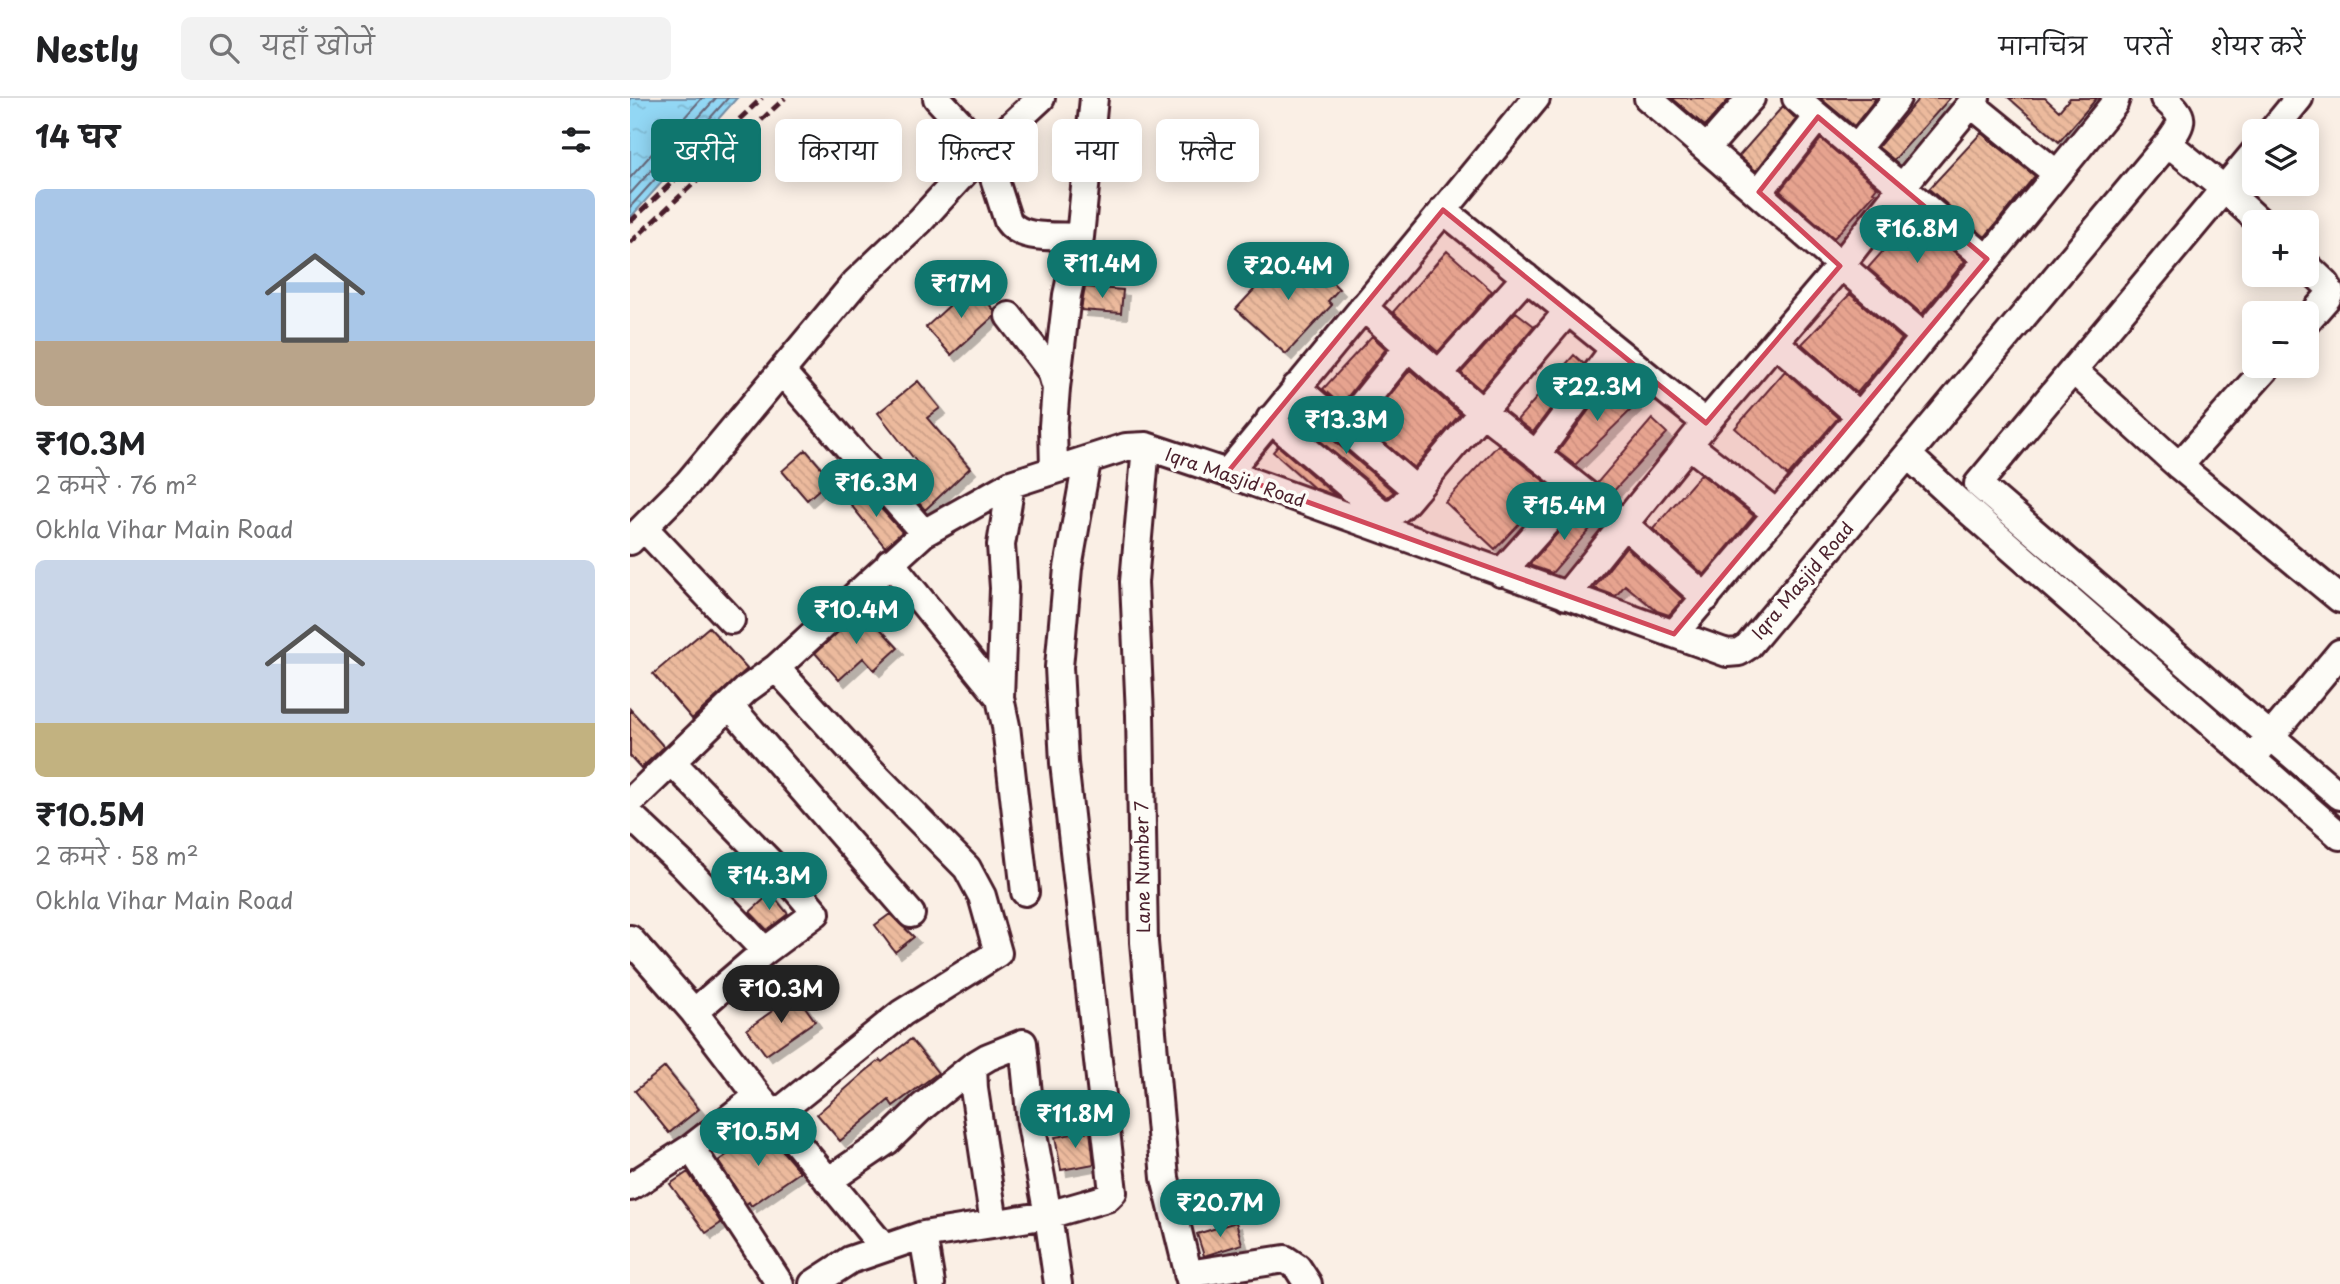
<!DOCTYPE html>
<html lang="hi">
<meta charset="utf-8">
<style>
body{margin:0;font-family:"Playpen Sans","Playpen Sans Deva",sans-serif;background:#f2f2f2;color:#202124;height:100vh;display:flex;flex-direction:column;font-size:26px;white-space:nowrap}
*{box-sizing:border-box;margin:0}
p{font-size:23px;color:#757577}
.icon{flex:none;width:38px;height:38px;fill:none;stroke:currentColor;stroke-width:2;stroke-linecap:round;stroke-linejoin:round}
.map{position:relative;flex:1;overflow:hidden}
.drawer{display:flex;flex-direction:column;background:#fff;width:630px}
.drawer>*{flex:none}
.guide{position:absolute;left:21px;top:21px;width:665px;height:63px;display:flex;gap:14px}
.buttons{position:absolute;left:1612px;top:21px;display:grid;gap:14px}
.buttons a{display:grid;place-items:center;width:77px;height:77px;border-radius:10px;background:#fff;box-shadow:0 4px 18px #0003;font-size:35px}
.price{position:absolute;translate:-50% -60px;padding:0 16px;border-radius:24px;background:#0f766e;color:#fff;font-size:23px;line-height:46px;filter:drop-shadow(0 2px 4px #0008)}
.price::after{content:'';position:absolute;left:50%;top:42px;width:21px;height:16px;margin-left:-10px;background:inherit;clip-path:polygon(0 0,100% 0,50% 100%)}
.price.current{background:#222;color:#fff}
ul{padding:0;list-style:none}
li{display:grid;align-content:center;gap:14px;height:371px;padding:0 35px}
li span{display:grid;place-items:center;height:217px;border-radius:10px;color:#555}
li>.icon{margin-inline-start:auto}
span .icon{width:126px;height:126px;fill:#fffc;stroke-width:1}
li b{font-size:30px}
h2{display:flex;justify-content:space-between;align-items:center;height:84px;padding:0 35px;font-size:30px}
.tag{padding:0 24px;border-radius:10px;background:#fff;box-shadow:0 4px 18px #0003;font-size:24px;line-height:63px}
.tag.current{background:#0f766e;color:#fff}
header{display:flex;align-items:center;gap:42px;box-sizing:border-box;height:98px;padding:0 35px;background:#fff;border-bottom:2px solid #e0e0e0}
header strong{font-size:33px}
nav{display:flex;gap:38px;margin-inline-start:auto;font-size:24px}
.search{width:490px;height:63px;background:#f2f2f2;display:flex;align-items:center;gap:18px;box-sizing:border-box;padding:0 24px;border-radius:10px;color:#757577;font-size:26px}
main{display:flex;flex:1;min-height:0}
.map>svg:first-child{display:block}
.water{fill:url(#water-ripples);stroke:#758da4;stroke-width:2}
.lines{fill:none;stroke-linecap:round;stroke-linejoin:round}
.shore{stroke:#67697b;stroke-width:2}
.building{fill:url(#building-back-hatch);stroke:#4a1f2b;stroke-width:2;filter:url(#shadow)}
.minor-casing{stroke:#4a1f2b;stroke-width:32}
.minor{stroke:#fdfcf7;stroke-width:26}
.rail{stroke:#4a1f2b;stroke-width:5;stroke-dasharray:10 5;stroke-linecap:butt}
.marked{fill:#d1495b;fill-opacity:0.2;stroke:#d1495b;stroke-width:5;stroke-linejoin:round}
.labels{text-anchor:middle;stroke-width:7;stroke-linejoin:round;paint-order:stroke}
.street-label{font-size:18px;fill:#4a1f2b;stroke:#fdfcf7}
</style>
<header>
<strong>Nestly</strong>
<div class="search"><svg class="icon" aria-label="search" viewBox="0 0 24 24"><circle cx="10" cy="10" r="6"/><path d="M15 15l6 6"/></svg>यहाँ खोजें</div>
<nav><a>मानचित्र</a><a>परतें</a><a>शेयर करें</a></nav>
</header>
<main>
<section class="drawer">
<h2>14 घर<svg class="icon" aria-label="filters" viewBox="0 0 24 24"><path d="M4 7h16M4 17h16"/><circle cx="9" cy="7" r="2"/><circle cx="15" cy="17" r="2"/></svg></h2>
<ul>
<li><span style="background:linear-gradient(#a9c7e8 70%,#b9a48a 0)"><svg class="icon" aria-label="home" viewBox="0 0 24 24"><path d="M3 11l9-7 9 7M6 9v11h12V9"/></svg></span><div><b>₹10.3M</b><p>2 कमरे · 76 m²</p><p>Okhla Vihar Main Road</p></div></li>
<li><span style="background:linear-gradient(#c9d6e8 75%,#c2b280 0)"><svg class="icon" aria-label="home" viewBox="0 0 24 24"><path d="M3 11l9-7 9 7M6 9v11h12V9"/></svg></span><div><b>₹10.5M</b><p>2 कमरे · 58 m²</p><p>Okhla Vihar Main Road</p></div></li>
</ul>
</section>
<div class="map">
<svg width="1710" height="1186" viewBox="0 0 1710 1186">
<defs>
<pattern id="water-ripples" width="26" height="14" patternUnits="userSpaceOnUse" patternTransform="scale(1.75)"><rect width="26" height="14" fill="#92d7f4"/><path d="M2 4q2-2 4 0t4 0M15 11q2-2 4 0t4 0" fill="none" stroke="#7fb8d1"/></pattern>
<pattern id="building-back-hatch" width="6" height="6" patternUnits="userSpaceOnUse" patternTransform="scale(1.75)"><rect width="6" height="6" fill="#ecba9d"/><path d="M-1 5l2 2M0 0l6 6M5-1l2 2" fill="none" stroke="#cc9f87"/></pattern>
<filter id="shadow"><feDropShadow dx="6" dy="6" stdDeviation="0" flood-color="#0004"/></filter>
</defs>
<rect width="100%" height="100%" fill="#faefe5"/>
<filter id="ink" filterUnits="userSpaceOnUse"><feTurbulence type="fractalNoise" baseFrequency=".0143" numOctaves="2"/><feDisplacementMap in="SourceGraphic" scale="14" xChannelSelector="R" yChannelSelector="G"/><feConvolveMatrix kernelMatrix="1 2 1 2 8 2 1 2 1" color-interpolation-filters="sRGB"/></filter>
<g filter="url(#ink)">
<path class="water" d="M0,0H107L0,120Z"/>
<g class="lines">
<path class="shore" d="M0,80L72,0
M0,96L86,0
M0,109L98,0"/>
</g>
<path class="building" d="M1042,0H1100L1075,28Z
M1190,0H1246L1224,28Z
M1289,0H1320L1264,62L1248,49Z
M1379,0H1415L1429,13L1440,0H1467L1429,44Z
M1153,8L1166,21L1126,73L1109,58Z
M1351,35L1405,78L1355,139L1299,91Z
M1191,41L1247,89L1243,94L1245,95L1204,140L1150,93Z
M1283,119L1335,163L1292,216L1238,170Z
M661,152L692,180L695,177L709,191L698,203L702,207L656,256L606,211Z
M817,153L862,193L808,254L763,214Z
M342,187L364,212V218L321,257L296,229Z
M455,189L493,192L491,215L451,212Z
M1220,196L1272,241L1227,295L1172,246Z
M886,214L904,228L851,292L831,275Z
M742,238L756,251L711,307L693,291Z
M944,257L954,266L903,334L887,322Z
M780,272L830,316L784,370L735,328Z
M1155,273L1208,320L1158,378L1105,330Z
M288,283L310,310L297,320L340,370L295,412L273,387L292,371L248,315Z
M978,286L984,291L987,288L1006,307L945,367L928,354Z
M675,318L764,394L757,399L669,325Z
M1022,321L1037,335L981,396L967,385Z
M868,347L923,390L865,451L815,404Z
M648,348L706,398L684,390L643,354Z
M176,352L201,381L177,402L152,373Z
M1071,376L1124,418L1074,477L1023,431Z
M236,394L272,434L255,449L221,407Z
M949,411L966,424L922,475L899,467Z
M996,449L1053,501L1039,517L1027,513L995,487L986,498L964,490Z
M233,512L268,550L244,572L233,560L209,582L185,555Z
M79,529L117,571L62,621L23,576Z
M0,611L34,649L11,670L0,658Z
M141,795L158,816L137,832L120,814Z
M260,816L284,839L265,854L245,827Z
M166,896L185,923L136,957L117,931Z
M281,941L308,975L263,1008L259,1002L210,1043L187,1016L237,972L250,962L252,964Z
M35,969L69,1011L39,1035L5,993Z
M134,1031L170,1074L121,1108L119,1104L116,1106L88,1063Z
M460,1033L464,1066L431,1072L425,1039Z
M58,1074L91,1125L76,1135L40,1086Z
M606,1124L612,1146L574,1158L567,1136Z"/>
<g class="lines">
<defs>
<path id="minor" d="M307,0L355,52L378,123C391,143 429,137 450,139
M1018,0L1294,239
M1166,0L1357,161
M1341,6L1427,76
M1642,33L1669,0
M1538,45L1594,91L1630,124
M1077,50L1121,0
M1226,51L1267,0
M1624,55L1348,386L1710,698
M1129,94L1188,19
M813,112L1076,325
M1676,167L1696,186L1700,194L1697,200L1676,224
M733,209L852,314L994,426L1076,500
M379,218L421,273L426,290
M1145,244L1230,318
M1443,272L1549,368L1710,501
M152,274L294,435
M809,276L896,179
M666,289L786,392
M640,321L749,413C766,421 776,403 786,392L938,213
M714,329L778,249
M1059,347L1146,415
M516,348L504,484L510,617L514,844L535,1080L561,1186
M906,357L984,251
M1278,357L1331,406L1710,738
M1549,368L1638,268
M424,372L423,328L426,290L437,197L450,139L464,0
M597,375L906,0
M381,386L371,447L374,490L370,600L376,628L395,794
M14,430L101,522
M0,443L58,385L225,185L290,123L355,52L411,0
M260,464L370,600
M871,475L947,390
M936,498L1076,325L1210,168L1272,89L1346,0
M1044,536L1230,318L1484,6L1486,0
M100,608L281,816
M1630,651L1710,555
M42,664L165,790L186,815L135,853L64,914
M0,704L117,591L146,570L294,435L381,386L496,349L516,348L597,375L1044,536L1097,555L1109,554L1118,548L1538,45C1555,22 1555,19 1534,0
M0,717L53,767L135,853
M0,841L64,914L128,998L254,1150
M343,968L344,991L364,1125
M144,1018L272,915L368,855L352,798L337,770L237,669L146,570
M61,1050L150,1186
M198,1083L257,1043L292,1009L343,968L358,959L393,945L401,1026L418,1117L428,1186
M0,1089L61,1050L128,998
M293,1137L301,1186
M558,1176L655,1161L667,1169L678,1186
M183,1186L220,1162L293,1137L418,1117L477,1100L483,1094L434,665L429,569L438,470L457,363"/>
</defs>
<use href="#minor" class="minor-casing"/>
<use href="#minor" class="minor"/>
<path class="rail" d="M0,124L132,0
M0,145L155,0"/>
</g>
</g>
<path class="marked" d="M1188,19L1357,161L1044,536L597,375L813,112L1076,325L1210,168L1129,94Z"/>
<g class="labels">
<g class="street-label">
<text transform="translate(605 380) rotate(19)" y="6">Iqra Masjid Road</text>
<text transform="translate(1173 483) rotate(-50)" y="6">Iqra Masjid Road</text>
<text transform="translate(513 769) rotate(-91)" y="6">Lane Number 7</text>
</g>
</g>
</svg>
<div class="buttons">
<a><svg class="icon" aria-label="layers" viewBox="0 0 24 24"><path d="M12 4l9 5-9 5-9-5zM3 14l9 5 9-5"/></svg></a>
<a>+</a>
<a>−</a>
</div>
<b class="price" style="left:1287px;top:167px">₹16.8M</b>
<b class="price" style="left:472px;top:202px">₹11.4M</b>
<b class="price" style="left:658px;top:204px">₹20.4M</b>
<b class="price" style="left:331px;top:222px">₹17M</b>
<b class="price" style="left:967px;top:325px">₹22.3M</b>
<b class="price" style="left:716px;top:358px">₹13.3M</b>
<b class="price" style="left:246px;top:421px">₹16.3M</b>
<b class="price" style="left:934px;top:444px">₹15.4M</b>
<b class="price" style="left:226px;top:548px">₹10.4M</b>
<b class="price" style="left:139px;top:814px">₹14.3M</b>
<b class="price current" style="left:151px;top:927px">₹10.3M</b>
<b class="price" style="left:445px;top:1052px">₹11.8M</b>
<b class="price" style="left:128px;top:1070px">₹10.5M</b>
<b class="price" style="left:590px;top:1141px">₹20.7M</b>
<div class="guide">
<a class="tag current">खरीदें</a>
<a class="tag">किराया</a>
<a class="tag">फ़िल्टर</a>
<a class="tag">नया</a>
<a class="tag">फ़्लैट</a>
</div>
</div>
</main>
